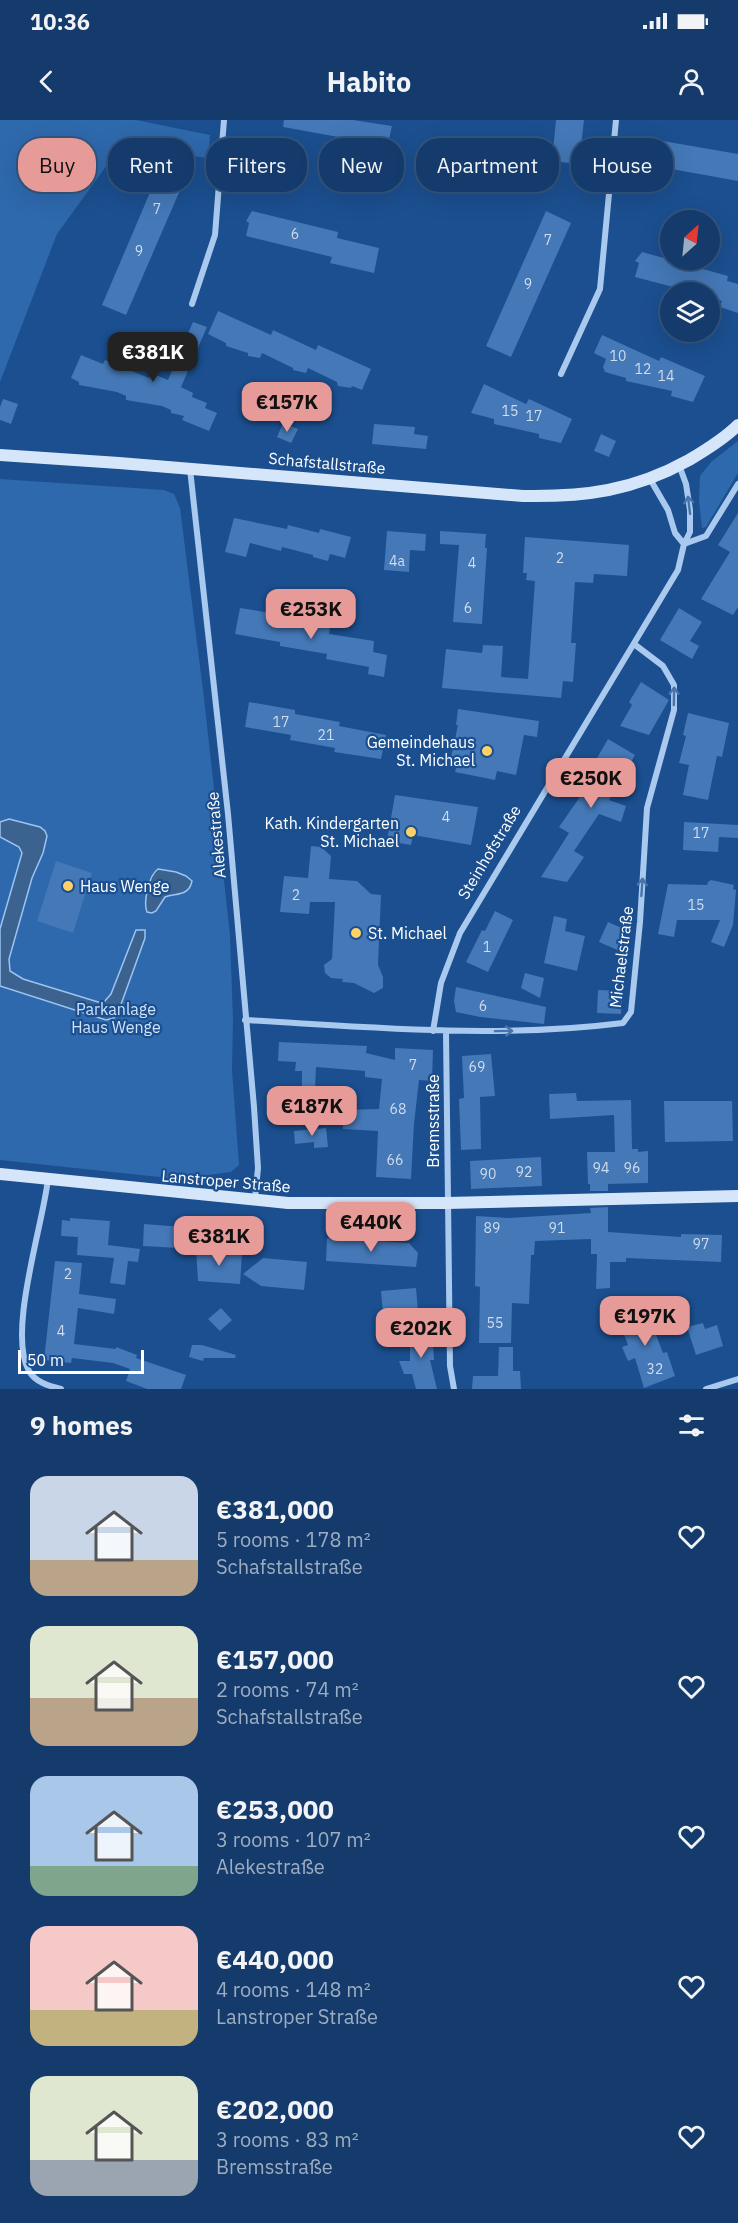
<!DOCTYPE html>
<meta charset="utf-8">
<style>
body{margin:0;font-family:"IBM Plex Sans",sans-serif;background:#214673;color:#f1f3f6;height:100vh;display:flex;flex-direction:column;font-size:22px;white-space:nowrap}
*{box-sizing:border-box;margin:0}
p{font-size:20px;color:#9dadc1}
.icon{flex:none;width:33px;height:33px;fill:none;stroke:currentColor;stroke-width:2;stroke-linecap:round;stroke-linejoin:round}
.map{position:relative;height:1269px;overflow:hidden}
.drawer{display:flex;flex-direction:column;background:#143b6b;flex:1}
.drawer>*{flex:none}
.top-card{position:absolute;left:18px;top:18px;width:702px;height:54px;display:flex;gap:12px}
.needle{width:39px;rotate:27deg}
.tools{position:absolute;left:660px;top:90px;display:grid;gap:12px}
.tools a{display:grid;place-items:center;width:60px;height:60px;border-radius:50%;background:#143b6b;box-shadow:0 6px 24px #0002,0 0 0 2px #33557e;font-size:30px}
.scale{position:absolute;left:18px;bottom:15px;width:126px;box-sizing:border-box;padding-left:6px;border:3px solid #fff;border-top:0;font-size:16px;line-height:21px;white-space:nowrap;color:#fff;-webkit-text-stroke:4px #1b4f8f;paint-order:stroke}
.price{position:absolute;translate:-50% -51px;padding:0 14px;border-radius:12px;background:#e69b98;color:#111;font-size:20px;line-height:39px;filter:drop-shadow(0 2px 3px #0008)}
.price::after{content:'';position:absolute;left:50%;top:36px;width:18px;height:14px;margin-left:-9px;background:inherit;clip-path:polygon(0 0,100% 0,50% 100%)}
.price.on{background:#222;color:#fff}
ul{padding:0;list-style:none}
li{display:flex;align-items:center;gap:18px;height:150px;padding:0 30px}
li span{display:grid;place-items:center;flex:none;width:168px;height:120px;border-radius:18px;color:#555}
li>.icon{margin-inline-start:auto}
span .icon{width:72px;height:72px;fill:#fffc;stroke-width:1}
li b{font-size:26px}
h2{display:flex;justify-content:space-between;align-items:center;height:72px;padding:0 30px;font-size:26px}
.chip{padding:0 21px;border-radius:24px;background:#143b6b;box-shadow:0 6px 24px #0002,0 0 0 2px #33557e;font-size:21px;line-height:54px}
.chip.on{background:#e69b98;color:#111}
.status{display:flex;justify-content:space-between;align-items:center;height:42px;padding:0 30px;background:#143b6b;direction:ltr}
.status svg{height:16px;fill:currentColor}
header{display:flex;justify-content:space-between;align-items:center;height:78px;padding:0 30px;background:#143b6b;font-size:27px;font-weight:800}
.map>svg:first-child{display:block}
.green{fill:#2e69ad}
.water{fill:#3c6290;stroke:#9cc4f0;stroke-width:1.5}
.building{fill:#4478b7}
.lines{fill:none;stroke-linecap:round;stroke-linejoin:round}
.street{stroke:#a9c9ee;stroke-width:6}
.secondary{stroke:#d6e6fa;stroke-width:12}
.oneway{stroke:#4674ac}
.poi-dot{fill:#ffd166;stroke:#1b4f8f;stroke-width:2}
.labels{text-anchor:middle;stroke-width:4.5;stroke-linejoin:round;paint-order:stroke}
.number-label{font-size:14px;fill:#d0dded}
.street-label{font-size:16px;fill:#fff;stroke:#1b4f8f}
.poi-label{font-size:16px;fill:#fff;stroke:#1b4f8f;text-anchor:end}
.park-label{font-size:16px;fill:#cfe3fa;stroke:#1b4f8f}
</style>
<div class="status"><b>10:36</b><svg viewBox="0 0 49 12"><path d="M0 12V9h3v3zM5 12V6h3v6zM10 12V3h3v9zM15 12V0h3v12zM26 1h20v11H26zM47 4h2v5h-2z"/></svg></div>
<header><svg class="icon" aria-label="back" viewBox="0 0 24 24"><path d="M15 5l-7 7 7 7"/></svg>Habito<svg class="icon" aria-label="person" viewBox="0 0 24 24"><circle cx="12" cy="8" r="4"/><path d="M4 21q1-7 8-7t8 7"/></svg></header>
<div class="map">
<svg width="738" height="1269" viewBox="0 0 738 1269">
<rect width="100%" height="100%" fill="#1b4f8f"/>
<path class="green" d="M0,0H136L210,15L208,38L120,27L57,114L0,262Z
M738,321V353L706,407L702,408L699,381L700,356L711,342Z
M0,359L164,370L174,374L180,388L204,578L230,815L233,899L232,950L239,1045L231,1052L178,1059L0,1040Z"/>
<path class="water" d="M9,699L40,707L45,711L47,716L43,733L32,758L9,839L10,851L23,859L98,882H104L111,874L136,810H145V818L119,890L114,898L106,900L0,866V809L22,733L19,727L0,717V702Z
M158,749L176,752L186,756L192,761C189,776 177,773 165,777L156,791L152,793L147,792C143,782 149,755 158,749Z"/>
<path class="building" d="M284,0H353L392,6L386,33L343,23L344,18L283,7Z
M556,0H584L579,44L552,41Z
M634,16L738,34V61L655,46L657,31L633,21Z
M160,49L184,61L126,195L102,185Z
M252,91L338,112L337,118L379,128L374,153L330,143L332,137L246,116L249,103L246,101Z
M546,91L571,103L511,237L486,226Z
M642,132L728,156L727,161L738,164V193L720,187L722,181L710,177V172H692L635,157L639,143L635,141Z
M218,191L271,215L273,210L316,230L318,225L371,249L362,270L352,266L351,268L338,266L337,262L308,248L306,253L293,250V248L262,233L260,238L248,236V233L226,226V223L208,214Z
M193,202L207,207L181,267L193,273L192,277L207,283L205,288L217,293L209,311L182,300L184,296L171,293V290L162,286L126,280V276L117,272L79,265V262L71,258L81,235L103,244L105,240L149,258L151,253L168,260Z
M602,215L659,241L661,237L705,256L693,282L671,276L672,271L626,261V258L605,252L603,247L606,239L594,233Z
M484,264L526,284L529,279L572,299L561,323L539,318V314L494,304V299L471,293Z
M3,279L18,284L11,304L0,300V287Z
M283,303L298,309L291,323L277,317Z
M374,304L415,307L414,314L428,316L426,329L372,324Z
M601,314L616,321L609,337L594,331Z
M738,393V487L733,495L701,479L730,432L718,425Z
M234,398L287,409L288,405L319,413L320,409L351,417L345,438L330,434L328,441L313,437V435L282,427L281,431L250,423L246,437L225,432Z
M387,411L426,414L425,431L410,430L409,452L384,450Z
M440,411L486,414L485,428H487L482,504L453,502L459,425L440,424Z
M525,417L629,425L627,456L594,454L593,463L575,462L571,523H576L573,562L563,561L561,578L442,568L446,529L482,533L483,525L503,526L501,557L528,559L535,461L526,460L527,453H523Z
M240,488L290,496L288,502L330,508L329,514L374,521L373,532L387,535L384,557L368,554L369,547L326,539L327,534L280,526V522L235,514Z
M679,488L702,502L690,521L699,526L692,539L660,520Z
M641,562L669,580L649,615L620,606L632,585L629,582Z
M249,582L295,590V594L340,602L339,606L386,615L381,639L334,632L335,628L290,620L291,615L245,607Z
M458,589L539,601L537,617L524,615L516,655L497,651L495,660L455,652L456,648L449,646L458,605H456Z
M688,593L729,603L722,637L717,636L708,680L683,675L689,645L679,643L686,616L683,615Z
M608,619L635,635L609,680L626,686L621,702L599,694L574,731L584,737L567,762L541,757L569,713L559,707L598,651L592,647Z
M395,675L478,687L471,725L413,715L411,725L387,721Z
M684,702L738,705V718L719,717L718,732L683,730Z
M311,726L321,727L331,736L329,759L357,761L371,774L381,775L378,845L383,857V868L374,873L354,863L342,862L343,859L331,858L325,853L324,845L332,839L335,782H310L309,794L280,792L284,756L308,758Z
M56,741L92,753L73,813L37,801Z
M711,760L734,765L733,769L736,770L733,805L724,827L711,822L720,800H677L674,817L658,814L668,764L707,765L708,762Z
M495,791L513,800L488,852L466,842L482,810L485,811Z
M554,796L567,799L565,811L585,816L577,851L544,843Z
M608,802L631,812L622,832L599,822Z
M525,853L544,858L540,878L521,868Z
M456,867L546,887L544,904L480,897L456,892L454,881Z
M598,870L622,871L621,894L597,893Z
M279,922L367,926L366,933L395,940V928L433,930L432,961L419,960L414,1004L411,1059L376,1057L378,1011L343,1009L342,990L379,989L382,959L365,957V951L316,947L315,969H302V951H295L296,942L278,941Z
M491,934L495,976L480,977L481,1029L461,1030L459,979L464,978L462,936Z
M576,973L577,981L631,980L632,1029H638V1032L648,1031V1063L608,1064V1071H590V1064H588L587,1032H615L614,995L550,999L549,974Z
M664,981H732L733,1021L665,1022Z
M326,1008L328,1027L314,1028V1022L295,1024L294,1011Z
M541,1037L542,1066L471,1069L470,1041Z
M608,1087V1112L681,1117V1114L722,1115L721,1142L626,1138V1142H610V1168L596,1169L597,1134H591V1119L535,1121L534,1135H531L529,1184L512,1183L511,1223H479L480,1167L475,1166L476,1096L509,1098L591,1093L590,1088Z
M70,1098L110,1101L108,1125L140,1129L138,1142L128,1141L125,1165L110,1163L114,1138L77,1135L78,1117L61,1116L62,1100L70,1101Z
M144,1104L194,1108L196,1129L143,1126Z
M327,1118L409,1123L418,1133L416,1147L326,1141Z
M196,1129L242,1133L240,1164L198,1161Z
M263,1138L307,1142L304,1170L261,1166L243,1154Z
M55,1141L82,1143L79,1174L116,1179L114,1194L78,1188L74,1224L116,1229V1227L137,1235L136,1238L186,1255L181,1269H147L126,1261L130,1249L113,1243L72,1238L71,1243L44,1240Z
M416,1168L418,1191L383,1194L381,1171Z
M645,1186L663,1233L667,1232L675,1256L644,1268L635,1238L628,1241L622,1227L628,1225L617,1196Z
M221,1188L232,1200L220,1211L208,1199Z
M703,1203L705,1209L717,1205L723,1226L696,1235L687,1207Z
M410,1209H432L434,1240H430L437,1269H416L412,1254H404L399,1241H410Z
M192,1225H202L236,1235L235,1238H204L203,1241L189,1237Z
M499,1227H513V1251H520L521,1269H472L473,1256H498Z"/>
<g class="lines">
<path class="street" d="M192,184L215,115L224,0
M561,254L600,169L616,0
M190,349L228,694L254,987L258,1048L255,1079
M650,359L668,390L675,413L684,424
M684,424L706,416L738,364
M245,900C371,907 497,919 623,903L631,892L640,802L647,688L674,590V565L663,546L634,524
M433,911L441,863L460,813L678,450L684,424L690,412V390L686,364L679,345
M446,912L450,1246L454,1269
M48,1059C43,1105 7,1213 29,1251C35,1262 49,1266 61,1269
M706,1269L738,1259"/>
<path class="secondary" d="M0,335L119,343L523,376C585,377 633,371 689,340C706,330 724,319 738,305
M0,1054L288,1083H447L738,1076"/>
</g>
<defs><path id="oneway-shaft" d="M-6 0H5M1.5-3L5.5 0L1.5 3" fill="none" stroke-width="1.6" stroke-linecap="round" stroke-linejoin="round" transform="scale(1.5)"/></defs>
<g class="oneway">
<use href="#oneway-shaft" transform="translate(689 385) rotate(-97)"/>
<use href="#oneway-shaft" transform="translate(674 576) rotate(-89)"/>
<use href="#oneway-shaft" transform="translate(642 767) rotate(-86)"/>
<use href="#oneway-shaft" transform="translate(504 911) rotate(-1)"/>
</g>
<g class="poi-dot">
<circle cx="487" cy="631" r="6"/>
<circle cx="411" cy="712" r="6"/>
<circle cx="68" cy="766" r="6"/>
<circle cx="356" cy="813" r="6"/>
</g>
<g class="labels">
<g class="number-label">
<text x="157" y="94">7</text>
<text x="295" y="119">6</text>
<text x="548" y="125">7</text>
<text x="139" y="136">9</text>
<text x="528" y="169">9</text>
<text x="618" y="241">10</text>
<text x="643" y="254">12</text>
<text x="666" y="261">14</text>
<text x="510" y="296">15</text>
<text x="534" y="301">17</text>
<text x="560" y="443">2</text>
<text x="397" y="446">4a</text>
<text x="472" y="448">4</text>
<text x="468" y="493">6</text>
<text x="281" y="607">17</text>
<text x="326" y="620">21</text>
<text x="446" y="702">4</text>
<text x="701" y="718">17</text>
<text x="296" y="780">2</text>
<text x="696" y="790">15</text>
<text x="487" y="832">1</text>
<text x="483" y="891">6</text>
<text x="413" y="950">7</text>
<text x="477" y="952">69</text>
<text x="398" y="994">68</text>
<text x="395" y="1045">66</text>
<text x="601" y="1053">94</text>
<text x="632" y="1053">96</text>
<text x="524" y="1057">92</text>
<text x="488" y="1059">90</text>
<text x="492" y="1113">89</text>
<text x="557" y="1113">91</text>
<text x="701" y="1129">97</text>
<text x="68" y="1159">2</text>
<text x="495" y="1208">55</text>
<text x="61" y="1216">4</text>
<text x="655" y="1254">32</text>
</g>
<g class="street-label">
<text transform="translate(327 343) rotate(5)" y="6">Schafstallstraße</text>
<text transform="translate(216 715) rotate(-95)" y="6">Alekestraße</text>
<text transform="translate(489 732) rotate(-59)" y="6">Steinhofstraße</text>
<text transform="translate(621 837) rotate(-83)" y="6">Michaelstraße</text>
<text transform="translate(433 1001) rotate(-90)" y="6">Bremsstraße</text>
<text transform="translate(226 1061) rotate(5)" y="6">Lanstroper Straße</text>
</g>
<g class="poi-label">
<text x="475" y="628">Gemeindehaus<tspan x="475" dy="18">St. Michael</tspan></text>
<text x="399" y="709">Kath. Kindergarten<tspan x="399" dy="18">St. Michael</tspan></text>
<text x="80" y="772" text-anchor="start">Haus Wenge</text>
<text x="368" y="819" text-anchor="start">St. Michael</text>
</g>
<g class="park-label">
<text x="116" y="895">Parkanlage<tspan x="116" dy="18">Haus Wenge</tspan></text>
</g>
</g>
</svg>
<div class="tools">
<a><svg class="needle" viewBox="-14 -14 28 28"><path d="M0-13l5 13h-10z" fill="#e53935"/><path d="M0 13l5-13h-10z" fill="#9dadc1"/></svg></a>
<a><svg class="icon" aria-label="layers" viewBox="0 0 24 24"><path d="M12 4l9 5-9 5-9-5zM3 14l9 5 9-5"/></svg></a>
</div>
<div class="scale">50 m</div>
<b class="price on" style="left:153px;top:263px">€381K</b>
<b class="price" style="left:287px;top:313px">€157K</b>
<b class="price" style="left:311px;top:520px">€253K</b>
<b class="price" style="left:591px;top:689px">€250K</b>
<b class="price" style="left:312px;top:1017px">€187K</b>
<b class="price" style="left:371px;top:1133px">€440K</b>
<b class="price" style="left:219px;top:1147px">€381K</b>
<b class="price" style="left:645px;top:1227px">€197K</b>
<b class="price" style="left:421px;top:1239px">€202K</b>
<div class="top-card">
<a class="chip on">Buy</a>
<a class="chip">Rent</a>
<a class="chip">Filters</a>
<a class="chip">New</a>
<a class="chip">Apartment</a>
<a class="chip">House</a>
</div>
</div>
<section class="drawer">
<h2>9 homes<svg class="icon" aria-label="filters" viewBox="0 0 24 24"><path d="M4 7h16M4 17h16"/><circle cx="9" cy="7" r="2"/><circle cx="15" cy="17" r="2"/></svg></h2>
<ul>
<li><span style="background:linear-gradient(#c9d6e8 70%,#b9a48a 0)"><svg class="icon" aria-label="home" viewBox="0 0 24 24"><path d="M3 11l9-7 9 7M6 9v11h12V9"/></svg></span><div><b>€381,000</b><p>5 rooms · 178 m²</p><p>Schafstallstraße</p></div><svg class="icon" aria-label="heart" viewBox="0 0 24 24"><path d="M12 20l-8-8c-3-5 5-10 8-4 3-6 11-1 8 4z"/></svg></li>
<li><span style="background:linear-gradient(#dfe7d0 60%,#b9a48a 0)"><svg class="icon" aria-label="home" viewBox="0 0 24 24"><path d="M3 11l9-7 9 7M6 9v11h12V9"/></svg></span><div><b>€157,000</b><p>2 rooms · 74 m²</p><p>Schafstallstraße</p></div><svg class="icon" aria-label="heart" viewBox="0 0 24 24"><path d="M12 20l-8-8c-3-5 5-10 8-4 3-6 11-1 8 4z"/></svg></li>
<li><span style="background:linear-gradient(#a9c7e8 75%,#7fa58c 0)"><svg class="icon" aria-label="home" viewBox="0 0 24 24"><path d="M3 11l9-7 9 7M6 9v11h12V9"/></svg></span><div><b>€253,000</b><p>3 rooms · 107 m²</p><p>Alekestraße</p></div><svg class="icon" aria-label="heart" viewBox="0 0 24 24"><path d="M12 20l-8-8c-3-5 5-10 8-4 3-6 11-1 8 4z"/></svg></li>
<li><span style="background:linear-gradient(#f6c9c9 70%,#c2b280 0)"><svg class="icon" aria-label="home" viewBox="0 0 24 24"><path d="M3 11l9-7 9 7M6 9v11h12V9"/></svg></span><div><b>€440,000</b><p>4 rooms · 148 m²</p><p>Lanstroper Straße</p></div><svg class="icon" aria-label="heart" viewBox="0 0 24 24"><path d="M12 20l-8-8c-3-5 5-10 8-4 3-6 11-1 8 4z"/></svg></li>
<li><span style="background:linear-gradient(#dfe7d0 70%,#9aa5b1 0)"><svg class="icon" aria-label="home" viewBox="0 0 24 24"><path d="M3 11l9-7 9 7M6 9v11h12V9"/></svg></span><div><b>€202,000</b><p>3 rooms · 83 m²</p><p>Bremsstraße</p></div><svg class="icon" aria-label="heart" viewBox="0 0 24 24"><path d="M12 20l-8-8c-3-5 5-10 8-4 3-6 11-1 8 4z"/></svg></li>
</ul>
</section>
